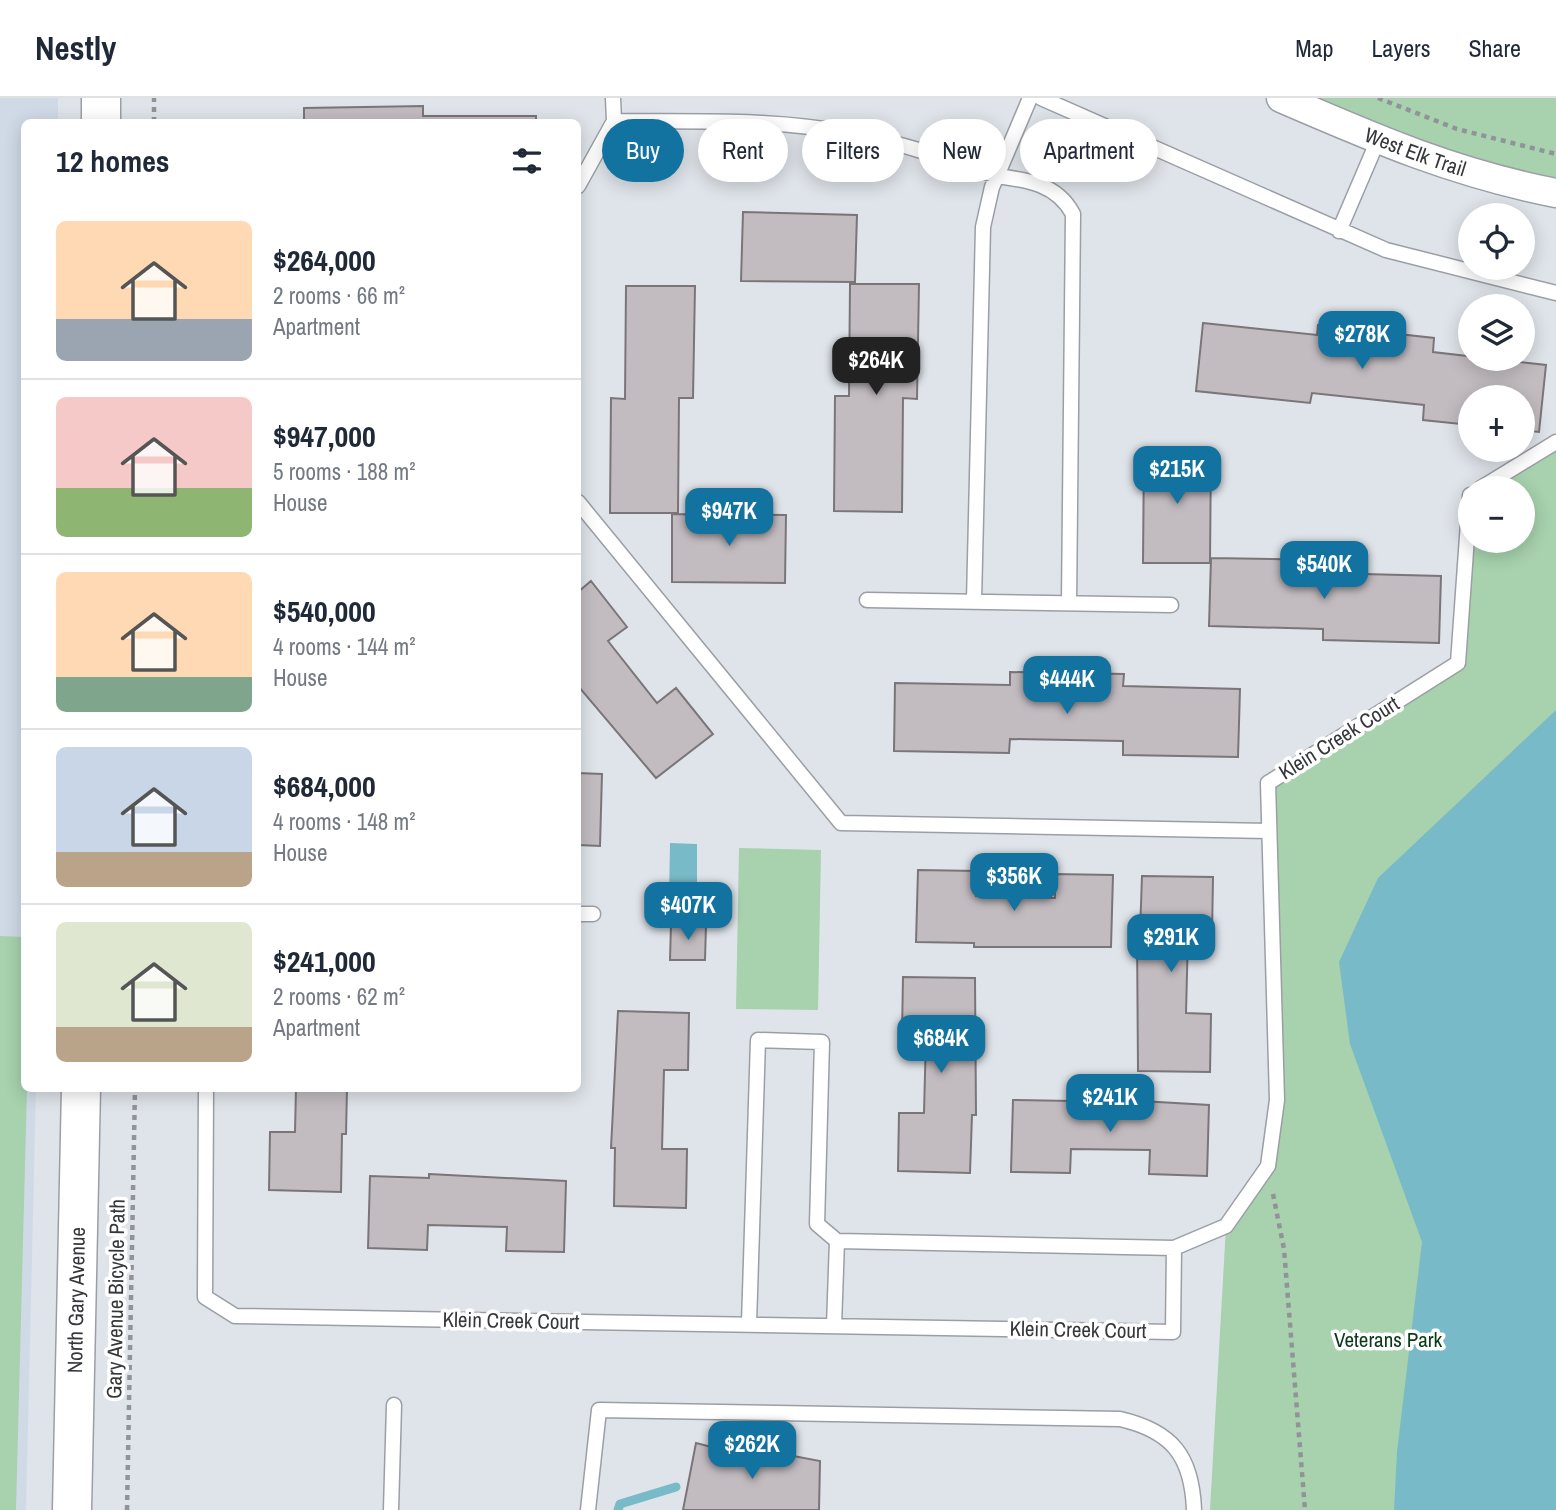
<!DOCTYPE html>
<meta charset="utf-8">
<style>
body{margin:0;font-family:"Archivo Narrow",sans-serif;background:#f2f2f3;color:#1f2937;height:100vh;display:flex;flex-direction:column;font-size:26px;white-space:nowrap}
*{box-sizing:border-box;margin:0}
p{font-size:23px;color:#747a83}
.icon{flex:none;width:38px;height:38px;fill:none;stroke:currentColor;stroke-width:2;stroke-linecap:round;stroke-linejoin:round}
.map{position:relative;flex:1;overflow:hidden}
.panel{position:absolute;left:21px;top:21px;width:560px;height:973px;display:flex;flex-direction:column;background:#fff;border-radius:10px;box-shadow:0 4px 18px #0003}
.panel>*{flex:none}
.guide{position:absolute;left:602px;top:21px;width:665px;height:63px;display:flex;gap:14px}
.controls{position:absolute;left:1458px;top:105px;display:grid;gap:14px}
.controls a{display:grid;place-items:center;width:77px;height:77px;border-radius:50%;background:#fff;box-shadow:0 4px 18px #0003;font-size:35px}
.price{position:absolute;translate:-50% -60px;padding:0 16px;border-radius:14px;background:#1273a0;color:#fff;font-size:23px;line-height:46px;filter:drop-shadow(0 2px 4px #0008)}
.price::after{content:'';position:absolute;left:50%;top:42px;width:21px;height:16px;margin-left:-10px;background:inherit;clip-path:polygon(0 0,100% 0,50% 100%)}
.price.selected{background:#222;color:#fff}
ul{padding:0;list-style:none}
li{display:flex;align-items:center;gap:21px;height:175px;padding:0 35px}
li+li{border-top:2px solid #e0e1e3}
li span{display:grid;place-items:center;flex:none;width:196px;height:140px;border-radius:10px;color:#555}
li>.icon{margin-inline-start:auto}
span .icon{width:84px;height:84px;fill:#fffc;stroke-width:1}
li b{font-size:30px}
h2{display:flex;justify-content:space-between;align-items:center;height:84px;padding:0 35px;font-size:30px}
.chip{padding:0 24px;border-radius:32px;background:#fff;box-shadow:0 4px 18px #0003;font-size:24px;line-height:63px}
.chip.selected{background:#1273a0;color:#fff}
header{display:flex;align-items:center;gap:42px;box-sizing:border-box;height:98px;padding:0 35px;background:#fff;border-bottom:2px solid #e0e1e3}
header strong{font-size:33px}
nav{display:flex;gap:38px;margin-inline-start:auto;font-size:24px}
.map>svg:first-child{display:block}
.built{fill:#d0dae6}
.green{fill:#a7d2ad}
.water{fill:#78bac7}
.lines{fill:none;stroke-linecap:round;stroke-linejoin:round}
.stream{stroke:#78bac7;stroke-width:9}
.building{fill:#c2bcc1;stroke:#7a7579;stroke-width:2}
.lane-casing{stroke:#9b9fa5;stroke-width:17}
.street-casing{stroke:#9b9fa5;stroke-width:31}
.secondary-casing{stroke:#9b9fa5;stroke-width:41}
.path{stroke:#909398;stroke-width:4.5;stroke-dasharray:5 5;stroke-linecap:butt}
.lane{stroke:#fff;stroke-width:14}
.street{stroke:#fff;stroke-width:28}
.secondary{stroke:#fff;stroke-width:38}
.labels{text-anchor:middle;stroke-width:7;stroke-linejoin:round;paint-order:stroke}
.street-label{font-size:21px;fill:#36373a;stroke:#fff}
.park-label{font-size:21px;fill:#083a17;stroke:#fff}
</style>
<header>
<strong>Nestly</strong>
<nav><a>Map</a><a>Layers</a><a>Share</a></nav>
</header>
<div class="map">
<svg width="1556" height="1412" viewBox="0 0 1556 1412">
<rect width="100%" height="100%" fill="#dfe4ea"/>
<path class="built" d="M0,0H58V24H24V990L36,991L26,1412H0Z"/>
<path class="green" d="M1281,0H1556V92Z
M1556,344V1412H1210L1226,1128L1268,1068L1277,1002L1268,685L1458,565L1470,443H1522V390H1481Z
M739,750L821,752L818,912L736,911Z
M0,838L24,839L27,991L16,1412H0Z"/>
<path class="water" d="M1556,612V1412H1394L1397,1354L1422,1144L1350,946L1339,864L1378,780Z
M670,745L697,746V801H669Z"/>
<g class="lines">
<path class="stream" d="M618,1412L620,1406L676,1389"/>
</g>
<path class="building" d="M423,8V18H536V24H304V10Z
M743,114L857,117L855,184L741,183Z
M850,186H919L917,301L903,300L902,414L834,413L835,298H849Z
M626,188H695L693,300H679L678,415H610L611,300L625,301Z
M1203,225L1317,237L1318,227L1434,240L1433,254L1546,267L1539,334L1522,332V299H1470V327L1423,322L1424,307L1312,295L1310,305L1196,293Z
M1144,350H1211L1210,465H1143Z
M672,416L786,417L785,485L672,484Z
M1211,460L1325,462V475L1441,478L1439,545L1323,542V531L1209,528Z
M591,483L627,529L608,543L657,605L676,590L713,636L656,680L578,588V494Z
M1010,574L1124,576L1123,588L1240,591L1238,659L1123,657V643L1010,641L1009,655L894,653L895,585L1010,587Z
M578,675L602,676L600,748L578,747Z
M918,772L977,773L976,798L1055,800V776L1113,777L1111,849H974V845L916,844Z
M1142,778L1213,779L1212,837H1188L1186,915L1211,916L1210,974L1138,973L1137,835H1140Z
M671,826L706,827L705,862H670Z
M903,879L975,880L976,1017H972L970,1075L898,1073L899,1015H924L926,937L902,936Z
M618,913L689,915L688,972H664L662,1051H687L686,1110L614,1108L615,1050H611Z
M296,990H347L346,1036H342L341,1094L269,1092L270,1034H295Z
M1072,999L1209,1007L1207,1078L1149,1076L1150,1052L1071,1051L1070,1075L1011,1074L1013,1002L1072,1003Z
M429,1076L566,1083L564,1154L506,1153L507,1129L428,1127L427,1152L368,1150L370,1078L429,1080Z
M696,1345L735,1355L736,1347L820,1363L819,1412H683Z"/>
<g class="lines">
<defs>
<path id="lane" d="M1030,0L997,78C1028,82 1057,86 1073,116L1069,505
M1041,0L1386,152L1556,195
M614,23C692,24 772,20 849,35C899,44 948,61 997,78L992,89L983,129L974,503
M578,88L614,23L613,0
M1339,133L1378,42
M1481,390L1556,344
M578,404L841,725L1269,733
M867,502L1171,507
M578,816H593
M206,990L205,1199L235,1218L1173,1234L1174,1150
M749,1226L758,942L822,944L817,1126L837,1143
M834,1228L837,1143L1174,1150L1226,1128L1268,1068L1277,1002L1268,685L1458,565L1470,397
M391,1412L394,1307
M588,1412L599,1312L1120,1321C1172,1333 1192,1358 1194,1412"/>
<g id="street">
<path id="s1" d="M1281,0C1376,41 1454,75 1556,95"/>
</g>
<g id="secondary">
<path d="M101,24V0"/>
<path id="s2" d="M72,1412L81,990"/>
</g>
</defs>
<use href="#lane" class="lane-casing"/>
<use href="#street" class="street-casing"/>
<use href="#secondary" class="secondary-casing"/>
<path class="path" d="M1378,0L1457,31L1556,56
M154,24V0
M1273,1096L1284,1151L1305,1412
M127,1412L135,990"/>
<use href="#lane" class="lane"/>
<use href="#street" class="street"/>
<use href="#secondary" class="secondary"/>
</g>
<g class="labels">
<g class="street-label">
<text dy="7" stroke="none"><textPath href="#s1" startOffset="145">West Elk Trail</textPath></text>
<text transform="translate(1339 640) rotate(-32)" y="7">Klein Creek Court</text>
<text dy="7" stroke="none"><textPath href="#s2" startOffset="210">North Gary Avenue</textPath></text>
<text transform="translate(116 1201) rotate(-89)" y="7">Gary Avenue Bicycle Path</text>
<text transform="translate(511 1223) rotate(1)" y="7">Klein Creek Court</text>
<text transform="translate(1078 1232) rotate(1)" y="7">Klein Creek Court</text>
</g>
<g class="park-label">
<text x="1388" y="1249">Veterans Park</text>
</g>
</g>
</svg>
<div class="controls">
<a><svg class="icon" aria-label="locate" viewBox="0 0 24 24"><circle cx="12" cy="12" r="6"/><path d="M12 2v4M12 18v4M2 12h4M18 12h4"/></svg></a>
<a><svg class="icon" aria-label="layers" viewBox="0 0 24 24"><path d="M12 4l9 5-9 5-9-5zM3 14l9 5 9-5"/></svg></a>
<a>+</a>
<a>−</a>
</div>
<b class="price" style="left:1362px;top:273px">$278K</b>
<b class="price selected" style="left:876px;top:299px">$264K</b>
<b class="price" style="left:1177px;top:408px">$215K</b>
<b class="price" style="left:729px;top:450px">$947K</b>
<b class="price" style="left:1324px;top:503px">$540K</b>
<b class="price" style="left:1067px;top:618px">$444K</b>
<b class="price" style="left:1014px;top:815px">$356K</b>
<b class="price" style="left:688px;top:844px">$407K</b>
<b class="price" style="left:1171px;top:876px">$291K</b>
<b class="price" style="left:941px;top:977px">$684K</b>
<b class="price" style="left:1110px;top:1036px">$241K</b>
<b class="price" style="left:752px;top:1383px">$262K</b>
<div class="guide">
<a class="chip selected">Buy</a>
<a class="chip">Rent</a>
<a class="chip">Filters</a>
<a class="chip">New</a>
<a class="chip">Apartment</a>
</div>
<section class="panel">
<h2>12 homes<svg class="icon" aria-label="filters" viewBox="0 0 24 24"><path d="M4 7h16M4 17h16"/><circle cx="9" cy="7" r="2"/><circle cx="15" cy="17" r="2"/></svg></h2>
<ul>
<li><span style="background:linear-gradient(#ffd9b3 70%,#9aa5b1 0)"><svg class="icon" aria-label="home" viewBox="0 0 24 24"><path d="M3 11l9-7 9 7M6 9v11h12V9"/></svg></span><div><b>$264,000</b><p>2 rooms · 66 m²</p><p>Apartment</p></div></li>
<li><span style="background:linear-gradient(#f6c9c9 65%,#8fb573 0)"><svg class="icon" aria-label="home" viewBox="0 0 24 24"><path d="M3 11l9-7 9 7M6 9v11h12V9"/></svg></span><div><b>$947,000</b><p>5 rooms · 188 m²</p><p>House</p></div></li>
<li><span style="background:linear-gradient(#ffd9b3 75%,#7fa58c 0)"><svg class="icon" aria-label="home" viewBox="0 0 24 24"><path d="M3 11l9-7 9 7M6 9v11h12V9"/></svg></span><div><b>$540,000</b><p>4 rooms · 144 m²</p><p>House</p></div></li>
<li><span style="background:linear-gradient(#c9d6e8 75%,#b9a48a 0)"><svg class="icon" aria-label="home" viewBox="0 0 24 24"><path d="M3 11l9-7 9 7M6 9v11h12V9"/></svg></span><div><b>$684,000</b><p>4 rooms · 148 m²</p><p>House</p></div></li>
<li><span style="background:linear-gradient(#dfe7d0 75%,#b9a48a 0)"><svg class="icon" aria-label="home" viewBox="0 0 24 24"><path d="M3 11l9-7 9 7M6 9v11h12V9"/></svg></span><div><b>$241,000</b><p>2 rooms · 62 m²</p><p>Apartment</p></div></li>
</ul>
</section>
</div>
